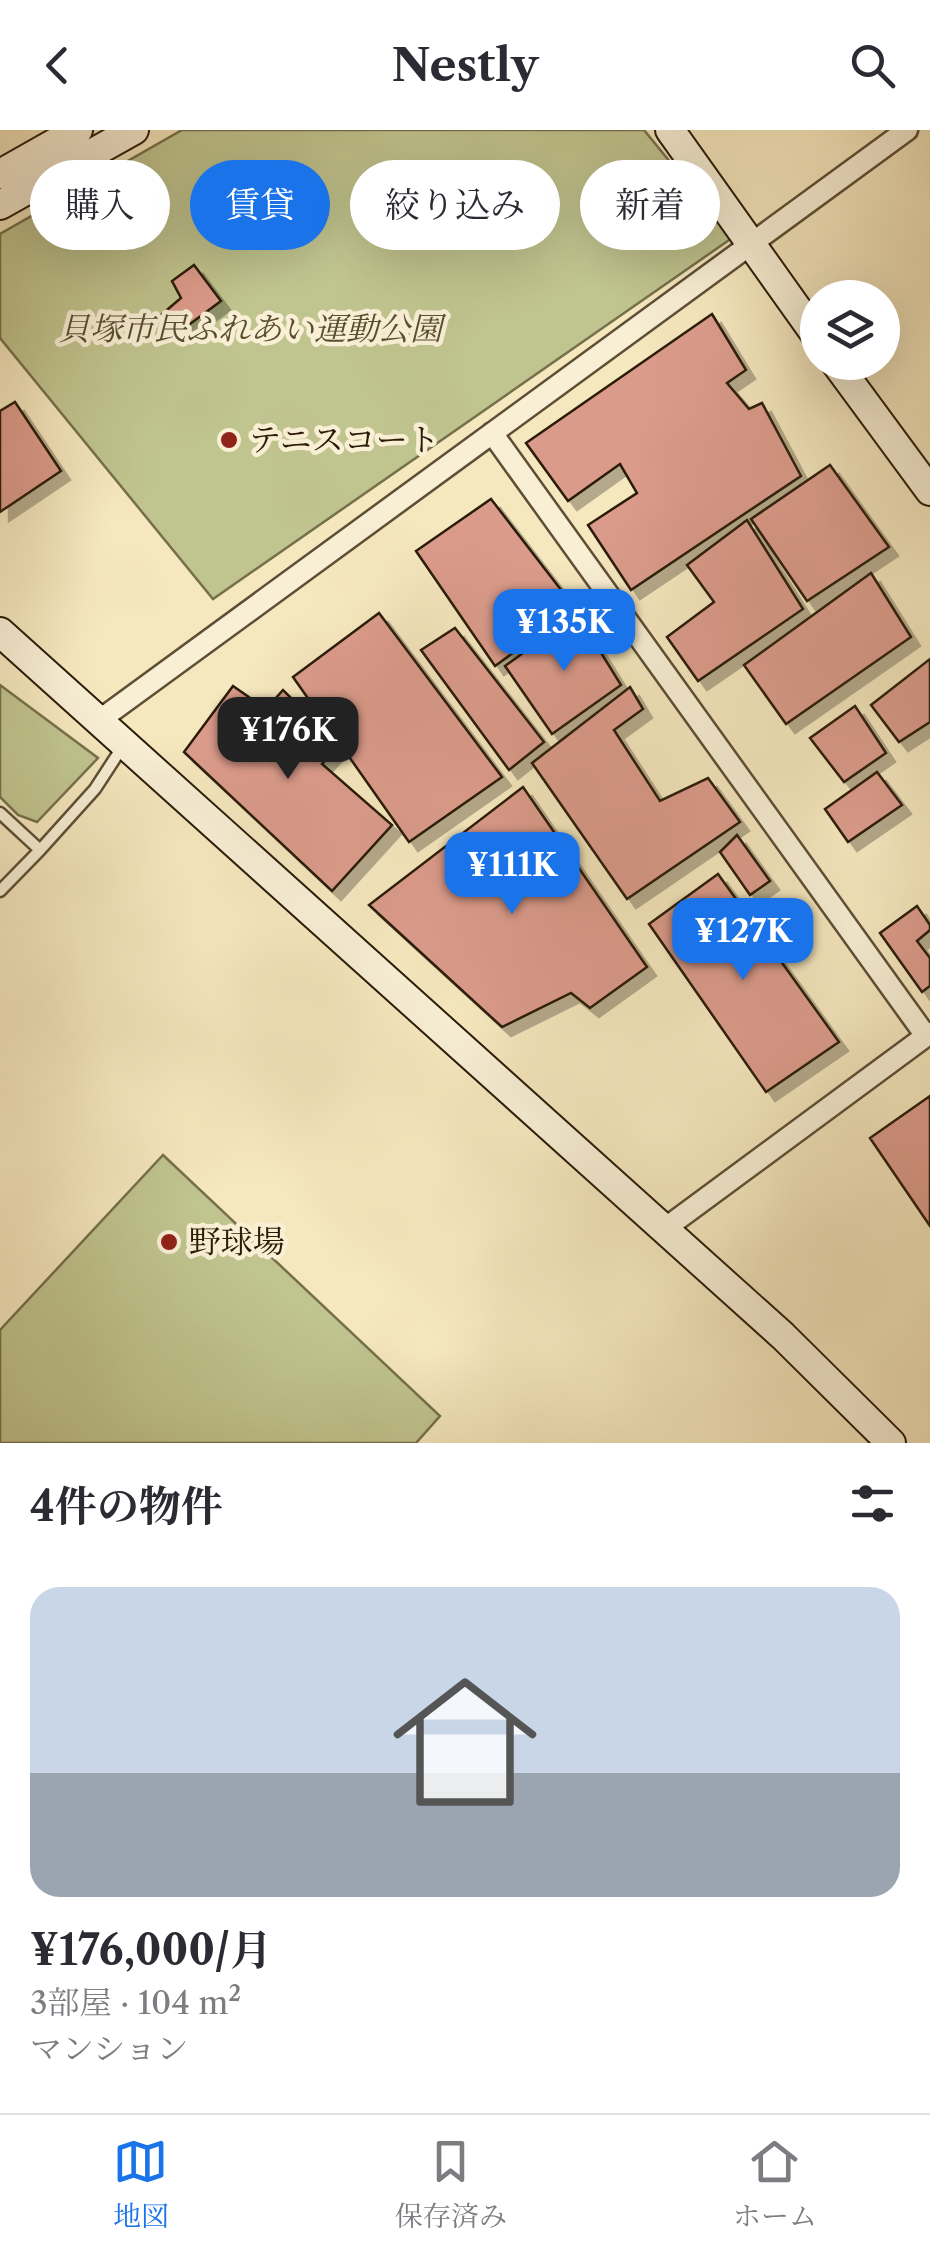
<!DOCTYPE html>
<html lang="ja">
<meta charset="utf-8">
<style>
body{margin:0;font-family:"Libre Caslon Text","Noto Serif JP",serif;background:#f2f2f3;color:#2b2b33;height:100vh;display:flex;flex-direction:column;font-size:38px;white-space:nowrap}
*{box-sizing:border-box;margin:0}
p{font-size:32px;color:#7c7c81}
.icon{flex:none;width:55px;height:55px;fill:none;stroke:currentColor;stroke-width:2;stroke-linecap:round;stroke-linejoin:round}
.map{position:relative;height:1313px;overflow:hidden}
.panel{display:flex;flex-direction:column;background:#fff;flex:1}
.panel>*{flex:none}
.banner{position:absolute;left:30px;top:30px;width:870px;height:90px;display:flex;gap:20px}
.buttons{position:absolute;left:800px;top:150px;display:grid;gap:20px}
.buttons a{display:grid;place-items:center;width:100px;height:100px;border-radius:50%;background:#fff;box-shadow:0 10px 40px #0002;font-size:50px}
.price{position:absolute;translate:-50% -85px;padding:0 22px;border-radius:20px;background:#1a73e8;color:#fff;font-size:32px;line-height:65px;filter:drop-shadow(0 2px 5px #0008)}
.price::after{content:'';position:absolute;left:50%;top:60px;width:30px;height:22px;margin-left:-15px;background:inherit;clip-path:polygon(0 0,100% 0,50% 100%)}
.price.selected{background:#222;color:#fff}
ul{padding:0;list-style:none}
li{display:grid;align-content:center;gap:20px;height:530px;padding:0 30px}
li+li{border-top:2px solid #e1e1e2}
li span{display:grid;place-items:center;height:310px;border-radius:30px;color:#555}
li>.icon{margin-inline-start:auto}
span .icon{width:180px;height:180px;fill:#fffc;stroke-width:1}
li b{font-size:42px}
h2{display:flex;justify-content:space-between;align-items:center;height:120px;padding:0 30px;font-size:42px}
.chip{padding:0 35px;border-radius:45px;background:#fff;box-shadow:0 10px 40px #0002;font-size:35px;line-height:90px}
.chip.selected{background:#1a73e8;color:#fff}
header{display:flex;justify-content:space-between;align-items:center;height:130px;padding:0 30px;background:#fff;font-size:45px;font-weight:700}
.tabs{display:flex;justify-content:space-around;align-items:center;height:140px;border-top:2px solid #e1e1e2;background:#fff;font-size:28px;color:#7c7c81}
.tabs a{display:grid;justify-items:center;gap:5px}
.tabs .selected{color:#1a73e8}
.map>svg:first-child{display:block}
.green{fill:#c0c48f;stroke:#75704b;stroke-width:2.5}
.building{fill:#db9b8b;stroke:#2a1b07;stroke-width:2.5;filter:url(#shadow)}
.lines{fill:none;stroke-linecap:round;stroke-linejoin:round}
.lane-casing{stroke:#5d4e35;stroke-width:15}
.street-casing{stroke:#5d4e35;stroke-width:25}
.secondary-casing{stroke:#2a1b07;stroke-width:32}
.lane{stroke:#f8efd5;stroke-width:10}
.street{stroke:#f8efd5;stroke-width:20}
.secondary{stroke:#f8efd5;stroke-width:28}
.poi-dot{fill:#8f2418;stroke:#f8efd5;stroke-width:4}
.labels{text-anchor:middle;stroke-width:9;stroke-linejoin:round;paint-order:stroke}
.park-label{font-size:32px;font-style:italic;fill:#574e30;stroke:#f8efd5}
.poi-label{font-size:32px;fill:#2a1b07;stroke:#f8efd5;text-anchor:start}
</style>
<header><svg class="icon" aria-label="back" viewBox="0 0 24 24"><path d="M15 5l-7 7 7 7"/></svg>Nestly<svg class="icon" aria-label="search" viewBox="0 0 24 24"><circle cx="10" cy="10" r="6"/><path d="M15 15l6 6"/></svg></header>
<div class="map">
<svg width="930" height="1313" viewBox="0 0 930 1313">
<defs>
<filter id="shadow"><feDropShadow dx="9" dy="9" stdDeviation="0" flood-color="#0004"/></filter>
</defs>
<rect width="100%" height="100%" fill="#f5e7be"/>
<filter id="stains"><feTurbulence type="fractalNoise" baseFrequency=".002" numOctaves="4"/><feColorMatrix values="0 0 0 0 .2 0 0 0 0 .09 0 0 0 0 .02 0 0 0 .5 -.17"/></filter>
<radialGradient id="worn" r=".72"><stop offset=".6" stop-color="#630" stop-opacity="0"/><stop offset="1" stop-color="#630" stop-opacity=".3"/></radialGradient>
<path class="green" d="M182,0H644L732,108L213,469L0,208V104Z
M0,555L98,628L37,692L18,685L0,667Z
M163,1025L440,1286L416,1313H0V1200Z"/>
<path class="building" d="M194,135L221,171L175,205L161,185L181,168L172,151Z
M712,184L746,240L727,253L749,279L762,273L801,346L631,460L588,395L637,363L620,334L568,371L526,313Z
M15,272L61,341L0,382V281Z
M830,335L889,417L807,471L751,389Z
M491,369L575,478L495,536L416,421Z
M747,390L803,479L698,551L667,507L714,472L687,435Z
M871,443L911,507L786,594L744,535Z
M379,483L502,647L409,712L293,547Z
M577,484L621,555L552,604L505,536Z
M455,498L544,612L509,640L421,520Z
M930,529V592L899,612L871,575Z
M233,556L266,579L283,560L339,615L322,634L392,695L332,761L184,622Z
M630,557L643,579L614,600L660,671L708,648L740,692L627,769L532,633Z
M855,576L886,623L844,652L810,608Z
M877,642L902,675L848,712L825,679Z
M523,657L647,837L590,878L571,863L502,897L369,775Z
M737,705L770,751L750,765L720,722Z
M718,744L839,912L766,962L649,794Z
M917,776L930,795V800L917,811L930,828V856L922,862L880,803Z
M930,966V1096L870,1008Z"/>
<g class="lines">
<defs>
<path id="lane" d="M0,683L40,720L95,659L123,616
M0,761L40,720"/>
<path id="street" d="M492,303L926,906
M97,592L907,0
M663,1100L930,903"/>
<path id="secondary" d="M670,0L818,208
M0,44L78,0
M0,75L134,0
M835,232L930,361
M0,502L783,1206L891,1313"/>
</defs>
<use href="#lane" class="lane-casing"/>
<use href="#street" class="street-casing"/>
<use href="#secondary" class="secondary-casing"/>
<use href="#lane" class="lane"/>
<use href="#street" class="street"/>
<use href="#secondary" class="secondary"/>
</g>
<g class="poi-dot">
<circle cx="229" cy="310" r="10"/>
<circle cx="169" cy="1112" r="10"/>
</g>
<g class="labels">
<g class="park-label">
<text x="250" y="210">貝塚市民ふれあい運動公園</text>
</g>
<g class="poi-label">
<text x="249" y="321">テニスコート</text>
<text x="189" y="1123">野球場</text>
</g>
</g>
<rect width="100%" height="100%" filter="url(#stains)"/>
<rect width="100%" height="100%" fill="url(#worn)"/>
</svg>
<div class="buttons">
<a><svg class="icon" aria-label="layers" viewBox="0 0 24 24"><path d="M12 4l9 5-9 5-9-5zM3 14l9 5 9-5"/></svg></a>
</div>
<b class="price" style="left:564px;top:544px">¥135K</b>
<b class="price selected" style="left:288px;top:652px">¥176K</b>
<b class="price" style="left:512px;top:787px">¥111K</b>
<b class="price" style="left:743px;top:853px">¥127K</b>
<div class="banner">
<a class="chip">購入</a>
<a class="chip selected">賃貸</a>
<a class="chip">絞り込み</a>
<a class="chip">新着</a>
</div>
</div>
<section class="panel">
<h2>4件の物件<svg class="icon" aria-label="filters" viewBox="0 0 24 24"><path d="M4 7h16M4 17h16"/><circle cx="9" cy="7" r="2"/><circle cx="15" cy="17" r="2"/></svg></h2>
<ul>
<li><span style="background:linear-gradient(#c9d6e8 60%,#9aa5b1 0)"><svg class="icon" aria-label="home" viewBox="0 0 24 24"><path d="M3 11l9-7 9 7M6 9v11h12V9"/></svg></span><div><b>¥176,000/月</b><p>3部屋 · 104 m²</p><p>マンション</p></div></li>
</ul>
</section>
<nav class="tabs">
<a class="selected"><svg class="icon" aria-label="map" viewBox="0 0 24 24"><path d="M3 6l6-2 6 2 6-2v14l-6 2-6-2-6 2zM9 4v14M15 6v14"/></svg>地図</a>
<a><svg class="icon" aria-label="saved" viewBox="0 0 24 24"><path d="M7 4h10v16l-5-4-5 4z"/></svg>保存済み</a>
<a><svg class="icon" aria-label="home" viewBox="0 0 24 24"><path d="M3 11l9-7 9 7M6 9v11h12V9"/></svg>ホーム</a>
</nav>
